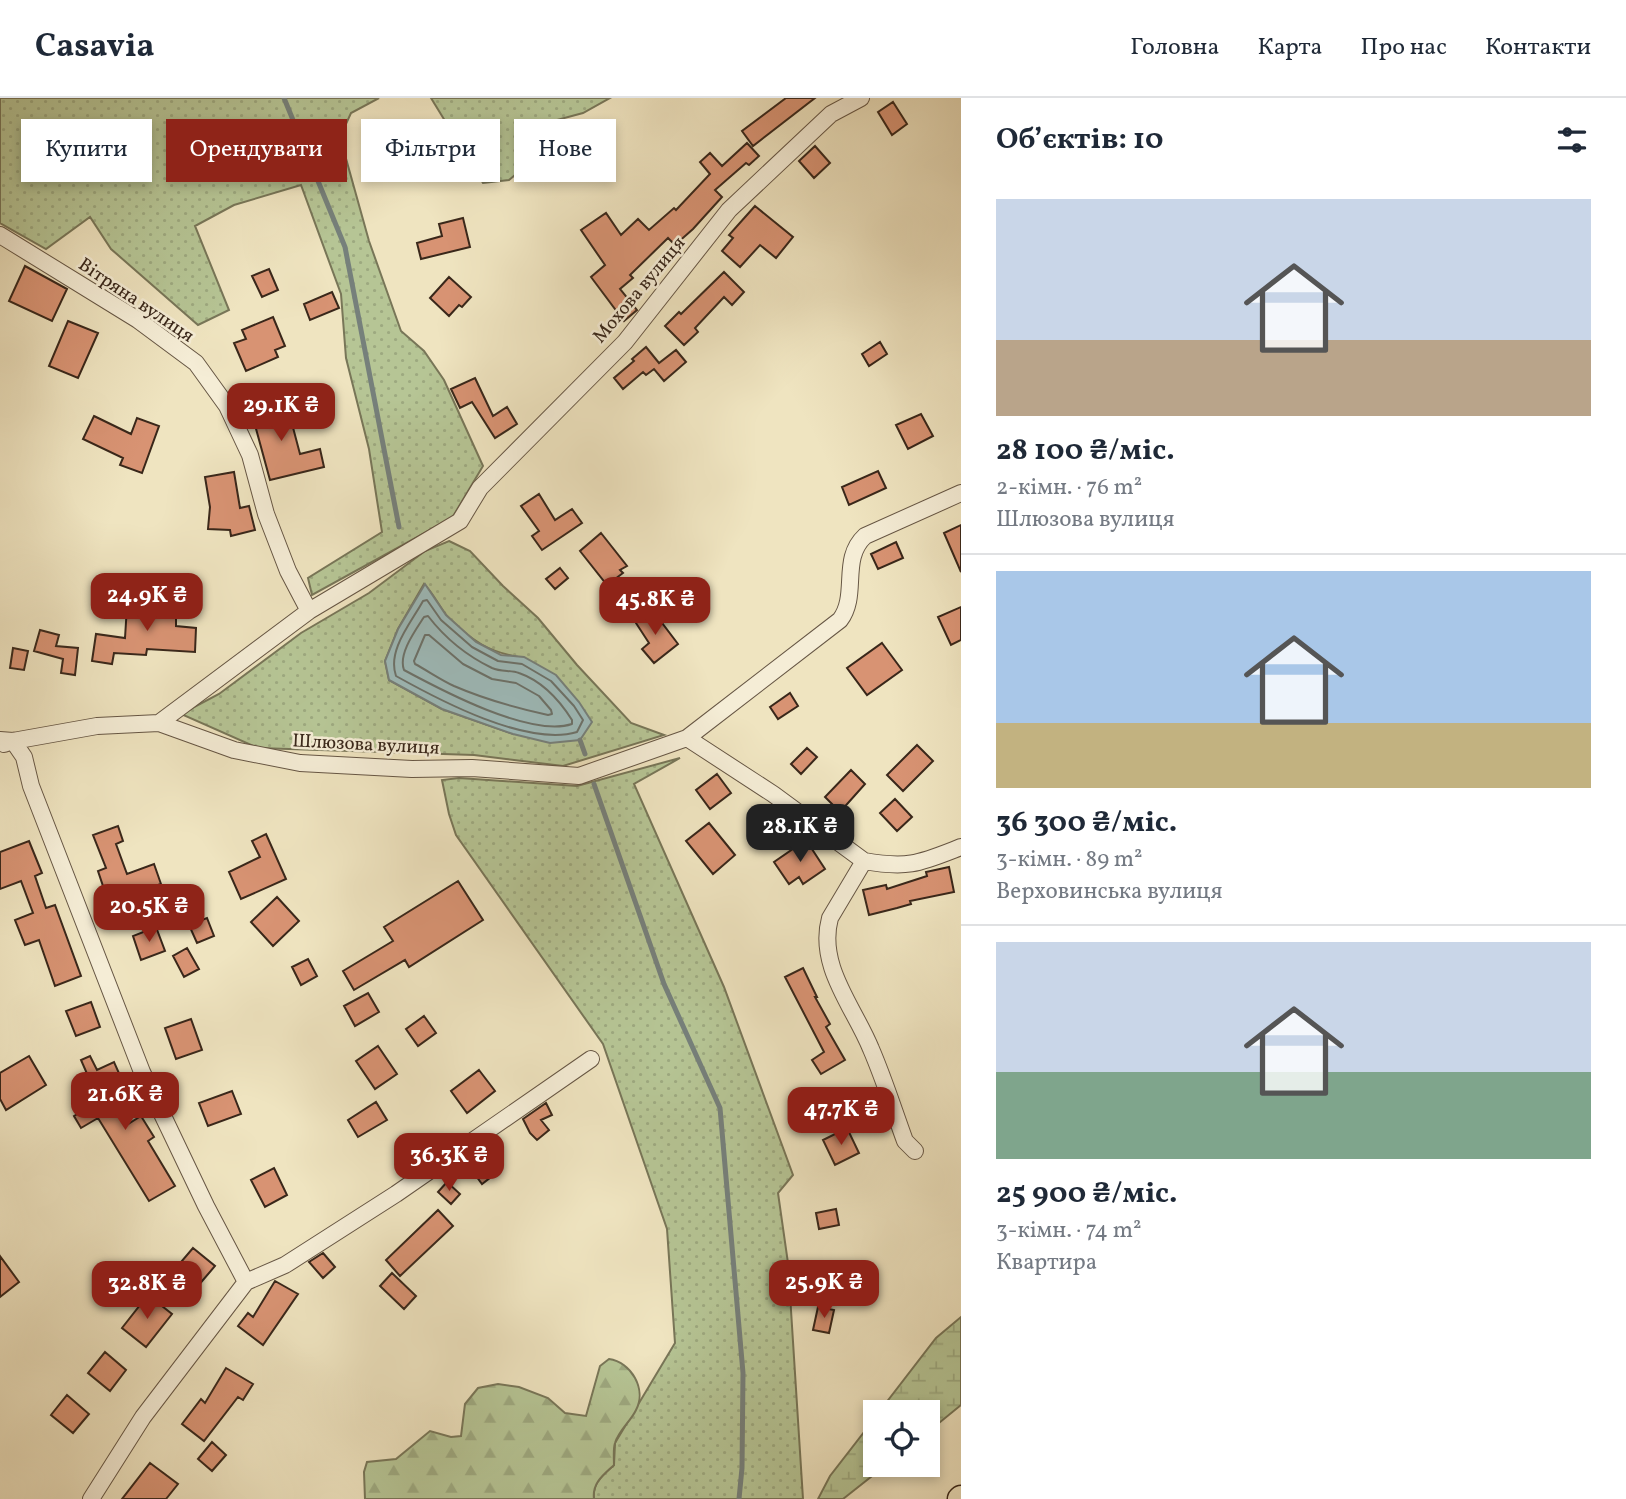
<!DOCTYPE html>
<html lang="uk">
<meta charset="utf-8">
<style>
body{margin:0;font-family:Vollkorn,serif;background:#f6f6f7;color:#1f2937;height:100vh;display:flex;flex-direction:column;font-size:26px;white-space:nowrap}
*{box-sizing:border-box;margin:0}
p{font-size:23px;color:#747a83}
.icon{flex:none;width:38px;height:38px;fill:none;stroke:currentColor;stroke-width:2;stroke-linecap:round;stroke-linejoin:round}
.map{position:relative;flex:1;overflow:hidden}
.drawer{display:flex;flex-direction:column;background:#fff;width:665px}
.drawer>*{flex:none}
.top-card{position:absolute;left:21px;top:21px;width:665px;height:63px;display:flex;gap:14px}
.fabs{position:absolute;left:863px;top:1302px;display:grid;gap:14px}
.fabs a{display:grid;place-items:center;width:77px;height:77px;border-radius:0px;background:#fff;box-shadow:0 4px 10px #0003;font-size:35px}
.price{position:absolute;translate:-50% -60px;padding:0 16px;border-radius:14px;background:#8f2418;color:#fff;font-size:23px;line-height:46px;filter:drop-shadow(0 2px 4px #0008)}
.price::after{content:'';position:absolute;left:50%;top:42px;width:21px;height:16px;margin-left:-10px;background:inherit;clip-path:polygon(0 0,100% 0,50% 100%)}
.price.current{background:#222;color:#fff}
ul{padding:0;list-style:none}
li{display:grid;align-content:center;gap:14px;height:371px;padding:0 35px}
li+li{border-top:2px solid #e0e1e3}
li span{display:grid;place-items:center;height:217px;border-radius:0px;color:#555}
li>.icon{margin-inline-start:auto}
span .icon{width:126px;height:126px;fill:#fffc;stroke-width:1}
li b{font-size:30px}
h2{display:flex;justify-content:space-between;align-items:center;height:84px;padding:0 35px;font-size:30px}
.pill{padding:0 24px;border-radius:0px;background:#fff;box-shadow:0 4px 10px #0003;font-size:24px;line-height:63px}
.pill.current{background:#8f2418;color:#fff}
header{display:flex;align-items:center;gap:42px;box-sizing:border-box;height:98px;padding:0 35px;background:#fff;border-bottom:2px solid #e0e1e3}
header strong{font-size:33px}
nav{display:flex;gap:38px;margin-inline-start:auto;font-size:24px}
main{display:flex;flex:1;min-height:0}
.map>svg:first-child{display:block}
.grass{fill:url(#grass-dots);stroke:#787658;stroke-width:2;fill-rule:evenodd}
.forest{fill:url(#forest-firs);stroke:#787658;stroke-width:2}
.wetland{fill:url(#wetland-marsh);stroke:#787658;stroke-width:2}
.water{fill:#9ebcbc;stroke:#76807b;stroke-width:2}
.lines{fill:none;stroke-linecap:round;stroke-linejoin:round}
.shore{stroke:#6c726b;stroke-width:2}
.stream{stroke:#76807b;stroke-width:5}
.building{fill:#d89373;stroke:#39271a;stroke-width:2}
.street-casing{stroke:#665644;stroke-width:18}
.primary-casing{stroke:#39271a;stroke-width:27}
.street{stroke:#f5edd6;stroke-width:16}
.primary{stroke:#efe4c0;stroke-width:24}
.labels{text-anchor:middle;stroke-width:5;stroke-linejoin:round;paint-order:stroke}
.street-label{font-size:19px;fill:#39271a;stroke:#f5edd6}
</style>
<header>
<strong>Casavia</strong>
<nav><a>Головна</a><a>Карта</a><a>Про нас</a><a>Контакти</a></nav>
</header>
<main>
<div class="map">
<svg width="961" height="1401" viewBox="0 0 961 1401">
<defs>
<pattern id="grass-dots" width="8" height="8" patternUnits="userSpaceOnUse" patternTransform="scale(1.75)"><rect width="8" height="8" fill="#b6c595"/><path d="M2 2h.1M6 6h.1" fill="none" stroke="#9da980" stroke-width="1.8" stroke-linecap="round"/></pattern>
<pattern id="forest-firs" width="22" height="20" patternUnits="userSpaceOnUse" patternTransform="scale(1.75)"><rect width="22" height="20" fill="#b6c595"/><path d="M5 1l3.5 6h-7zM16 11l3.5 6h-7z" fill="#9da980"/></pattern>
<pattern id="wetland-marsh" width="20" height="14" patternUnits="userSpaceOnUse" patternTransform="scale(1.75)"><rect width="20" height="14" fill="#b6c595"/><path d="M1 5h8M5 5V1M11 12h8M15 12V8" fill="none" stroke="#9da980"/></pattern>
</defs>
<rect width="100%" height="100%" fill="#efe4c0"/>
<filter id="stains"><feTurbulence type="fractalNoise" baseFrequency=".00286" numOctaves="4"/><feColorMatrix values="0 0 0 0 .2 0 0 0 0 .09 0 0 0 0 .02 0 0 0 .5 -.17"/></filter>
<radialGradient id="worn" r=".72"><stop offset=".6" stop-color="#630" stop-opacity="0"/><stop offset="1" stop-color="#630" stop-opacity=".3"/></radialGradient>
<path class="grass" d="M0,0H379L351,15L340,39L369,143L401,233L424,253L444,282L483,368L452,420L312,497L308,480L382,434L369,351L346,260L341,196L301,87L234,107L195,128L229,212L198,227L111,151L90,119L46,151L0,125Z
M431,0H610L583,15L523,31L539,57L509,82L483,85Z
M449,443L470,453L503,488L538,520L577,567L631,625L664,637L563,668L474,657L258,650L181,616L219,596L301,535L369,495L425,453ZM424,486C433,495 439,508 447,518C471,543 490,555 524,560L513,636L442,611L389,582L385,563L398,531Z
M680,660L634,686L724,889L793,1077L778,1095L788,1165L803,1401H594C592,1385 603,1377 614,1367L615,1345L675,1245L667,1131L603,946L456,737L449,716L442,682L459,680L577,688Z"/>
<path class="forest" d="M609,1261C631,1264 647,1291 636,1312C631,1323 619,1332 615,1345C613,1351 614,1361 614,1367C603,1377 592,1385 594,1401H365L364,1374L367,1364L396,1361L430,1333L451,1339L461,1338L465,1306L478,1290L498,1286L519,1289L548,1300L565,1315L586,1318L600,1268Z"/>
<path class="wetland" d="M961,1219V1307L928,1334V1314H879L936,1240Z
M875,1320V1367H886L843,1401H818L830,1378Z"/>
<path class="water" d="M425,486L446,517L476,544L501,557L524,559L556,577L579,604L592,624L580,642L550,645L513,636L442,611L389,582L385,563L398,531Z"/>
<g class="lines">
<path class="shore" d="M427,502L441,522L472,549L498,563L522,566L551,583L574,608L583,622L577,634C527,649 439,602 396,578C387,552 411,525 423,503Z
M428,518C445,540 467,558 492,570C501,574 511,572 519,575C542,583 560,603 572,622V626C531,640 441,592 404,572C398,556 415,533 424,519Z
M429,537L463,566L492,581L516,585L539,598L551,612L552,616L548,617C516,610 484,601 454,588C441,582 428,573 415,566L414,563L425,537Z"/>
<path class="stream" d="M284,0L345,149L399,429
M580,642L585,656
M594,686L664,886L720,1010L743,1275L742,1370L739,1401"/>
</g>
<path class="building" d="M786,0H815L753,48L742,33Z
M893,4L907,26L892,37L878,14Z
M747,45L759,58L749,67L746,65L715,92L722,99L693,131L675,147L668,140L630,177L633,180L620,191L637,212L624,223L591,179L605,167L581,132L606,115L621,137L638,121L649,132L674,110L676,112L710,76L700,64L710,55L722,68Z
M815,48L830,65L814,80L799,63Z
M755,108L793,139L776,160L760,147L740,169L722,153L733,140L729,137Z
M463,120L470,149L421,161L417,145L442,138L439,126Z
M25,168L67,191L52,223L9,203Z
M269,171L278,192L262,199L252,178Z
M724,174L744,194L732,207L724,199L695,230L698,234L684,247L665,228L679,214L681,216Z
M449,179L471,199L462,209L459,207L449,218L430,200Z
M332,194L339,210L310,222L304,206Z
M273,219L285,248L275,252L278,259L246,273L234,245L246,241L242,232Z
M68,223L98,235L78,280L49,268Z
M880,244L887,256L869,268L862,256Z
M646,249L659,265L676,252L686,264L664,283L654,271L646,277L643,274L623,291L614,280L634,263L632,261Z
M475,280L493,318L507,309L517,326L495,340L472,304L460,310L451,291Z
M266,296L281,324L291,322L300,356L320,351L324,369L270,382L249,305Z
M921,316L933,338L908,351L896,327Z
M94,318L131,336L137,320L159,328L142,375L120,367L123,360L83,341Z
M878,373L886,390L849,407L842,389Z
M234,374L240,410L249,408L255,432L231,438L230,432L208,431L210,409L205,379Z
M539,396L555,422L572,411L582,425L542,452L532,438L539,433L521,408Z
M961,427V474L944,435Z
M601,435L627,468L620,472L623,475L607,487L580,453Z
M896,444L903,460L878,471L871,456Z
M560,470L568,480L555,491L546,481Z
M157,497H176V528L196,530L195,554L147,551L146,557L114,555L112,566L92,563L96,536L125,540L127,508L157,510Z
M961,509V542L951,547L938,519Z
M646,512L658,528L662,525L678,546L654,565L642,551L649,545L634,522Z
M40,532L59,537L56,548L78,550L75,577L61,575L63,561L34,553Z
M882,545L902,572L867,597L847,570Z
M13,550L28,553L24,572L10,570Z
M790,595L798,608L778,621L770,609Z
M917,647L933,663L903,693L887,677Z
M807,650L817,659L801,676L791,666Z
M851,672L865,686L840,714L825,699Z
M717,676L731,695L710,711L696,692Z
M895,701L912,719L897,733L880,715Z
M709,725L735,757L713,776L686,743Z
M118,728L123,743L116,746L127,776L154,766L161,786L108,803L98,773L106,770L93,737Z
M266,736L286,781L241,801L229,774L260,759L252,743Z
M806,742L825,771L803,786L799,779L789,786L774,764Z
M29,743L42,775L35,778L46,810L55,807L81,878L55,888L39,842L25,847L15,822L33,815L21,783L0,791V754Z
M949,769L954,794L910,803L911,806L897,810L869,817L863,792L886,787L887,791L927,778L926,774Z
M458,783L483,822L409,869L405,862L354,892L343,873L393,843L384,829Z
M277,799L299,823L273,848L251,824Z
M207,820L214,838L197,845L189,827Z
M156,829L165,853L141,862L133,838Z
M187,850L199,871L184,879L173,858Z
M308,861L317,878L301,887L292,869Z
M803,870L817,899H815L830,926L826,929L845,962L821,976L812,962L824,954L785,879Z
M368,895L379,914L355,928L344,908Z
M91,904L100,929L76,938L66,913Z
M424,918L436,935L418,948L406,931Z
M191,921L202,952L176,961L165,930Z
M378,948L397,976L375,991L356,963Z
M29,958L46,987L6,1012L0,1001V975Z
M90,958L97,972L114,964L122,982L107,989L128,1026L141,1018L154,1039L148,1043L175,1088L149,1103L98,1020L81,1030L74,1018L99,1003L81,962Z
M479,972L495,993L467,1015L451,993Z
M232,993L241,1016L208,1028L199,1005Z
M376,1004L387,1022L358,1039L348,1022Z
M546,1005L552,1017L541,1022L549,1032L537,1042L530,1035L523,1021Z
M847,1030L859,1055L835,1067L823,1042Z
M484,1061L495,1076L482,1086L471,1071Z
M274,1070L287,1097L265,1109L251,1082Z
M447,1084L460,1096L451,1106L438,1094Z
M836,1111L839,1127L819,1131L816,1115Z
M438,1112L453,1128L400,1178L386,1162Z
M193,1150L215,1168L197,1189L175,1171Z
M323,1155L335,1169L323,1180L309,1164Z
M0,1158L19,1184L0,1199Z
M392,1175L416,1198L404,1211L380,1188Z
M275,1183L298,1196L263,1247L238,1228L248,1215L253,1219Z
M148,1197L172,1216L146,1249L122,1230Z
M818,1209L834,1212L829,1235L813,1232Z
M105,1254L126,1272L110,1293L88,1275Z
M226,1270L253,1286L243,1302L238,1299L204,1343L182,1326L201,1301L205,1305Z
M67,1297L89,1316L73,1335L51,1317Z
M212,1344L226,1357L212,1373L198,1361Z
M150,1365L178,1386L166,1401H122Z"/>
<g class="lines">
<defs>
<path id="street" d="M0,137L138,222L196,265L227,308L250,357L266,416L288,473L309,513
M159,625L309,513L460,423L480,390L625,244L729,112L831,16L861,0
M687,640L773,696L864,763
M0,642L13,643L97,628L159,625L234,652L300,665L412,671L472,670L579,678L687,640L840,522C859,497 840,461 865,438L961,395
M4,646L13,643L24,659L31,688L142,974L206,1108L246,1184
M915,1053L905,1043C894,1013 884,981 871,951C854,909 817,868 830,820L864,763C909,771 920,765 961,749
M91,1401L143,1319L246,1184L285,1167L396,1096L591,961"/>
<path id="primary" d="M960,1401L961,1400"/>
</defs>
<use href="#street" class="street-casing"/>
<use href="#primary" class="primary-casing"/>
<use href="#street" class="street"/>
<use href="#primary" class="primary"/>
</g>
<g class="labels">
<g class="street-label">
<text transform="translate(638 191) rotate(-50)" y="7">Мохова вулиця</text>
<text transform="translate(137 201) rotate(34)" y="7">Вітряна вулиця</text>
<text transform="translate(366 645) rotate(3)" y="7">Шлюзова вулиця</text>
</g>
</g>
<rect width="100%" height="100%" filter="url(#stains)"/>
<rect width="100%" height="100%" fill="url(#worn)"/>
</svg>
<div class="fabs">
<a><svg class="icon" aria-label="locate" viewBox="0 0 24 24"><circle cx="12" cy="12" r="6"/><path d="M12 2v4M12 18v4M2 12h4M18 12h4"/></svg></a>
</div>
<b class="price" style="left:281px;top:345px">29.1K ₴</b>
<b class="price" style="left:147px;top:535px">24.9K ₴</b>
<b class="price" style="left:655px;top:539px">45.8K ₴</b>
<b class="price current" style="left:800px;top:766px">28.1K ₴</b>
<b class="price" style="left:149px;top:846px">20.5K ₴</b>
<b class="price" style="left:125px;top:1034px">21.6K ₴</b>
<b class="price" style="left:841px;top:1049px">47.7K ₴</b>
<b class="price" style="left:449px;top:1095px">36.3K ₴</b>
<b class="price" style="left:824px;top:1222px">25.9K ₴</b>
<b class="price" style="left:147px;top:1223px">32.8K ₴</b>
<div class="top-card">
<a class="pill">Купити</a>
<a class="pill current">Орендувати</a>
<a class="pill">Фільтри</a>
<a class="pill">Нове</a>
</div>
</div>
<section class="drawer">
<h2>Об’єктів: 10<svg class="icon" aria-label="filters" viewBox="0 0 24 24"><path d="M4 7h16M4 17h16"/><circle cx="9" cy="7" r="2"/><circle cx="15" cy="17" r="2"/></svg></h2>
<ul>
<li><span style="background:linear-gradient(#c9d6e8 65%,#b9a48a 0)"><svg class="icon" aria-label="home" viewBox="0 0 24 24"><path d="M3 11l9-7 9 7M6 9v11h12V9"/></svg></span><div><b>28 100 ₴/міс.</b><p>2-кімн. · 76 m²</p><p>Шлюзова вулиця</p></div></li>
<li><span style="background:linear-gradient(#a9c7e8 70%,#c2b280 0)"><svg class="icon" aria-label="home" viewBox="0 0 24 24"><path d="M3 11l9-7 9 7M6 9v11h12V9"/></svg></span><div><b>36 300 ₴/міс.</b><p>3-кімн. · 89 m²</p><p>Верховинська вулиця</p></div></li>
<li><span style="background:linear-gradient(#c9d6e8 60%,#7fa58c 0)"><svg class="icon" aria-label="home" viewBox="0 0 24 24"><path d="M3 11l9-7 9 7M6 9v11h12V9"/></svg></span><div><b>25 900 ₴/міс.</b><p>3-кімн. · 74 m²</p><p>Квартира</p></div></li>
</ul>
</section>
</main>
